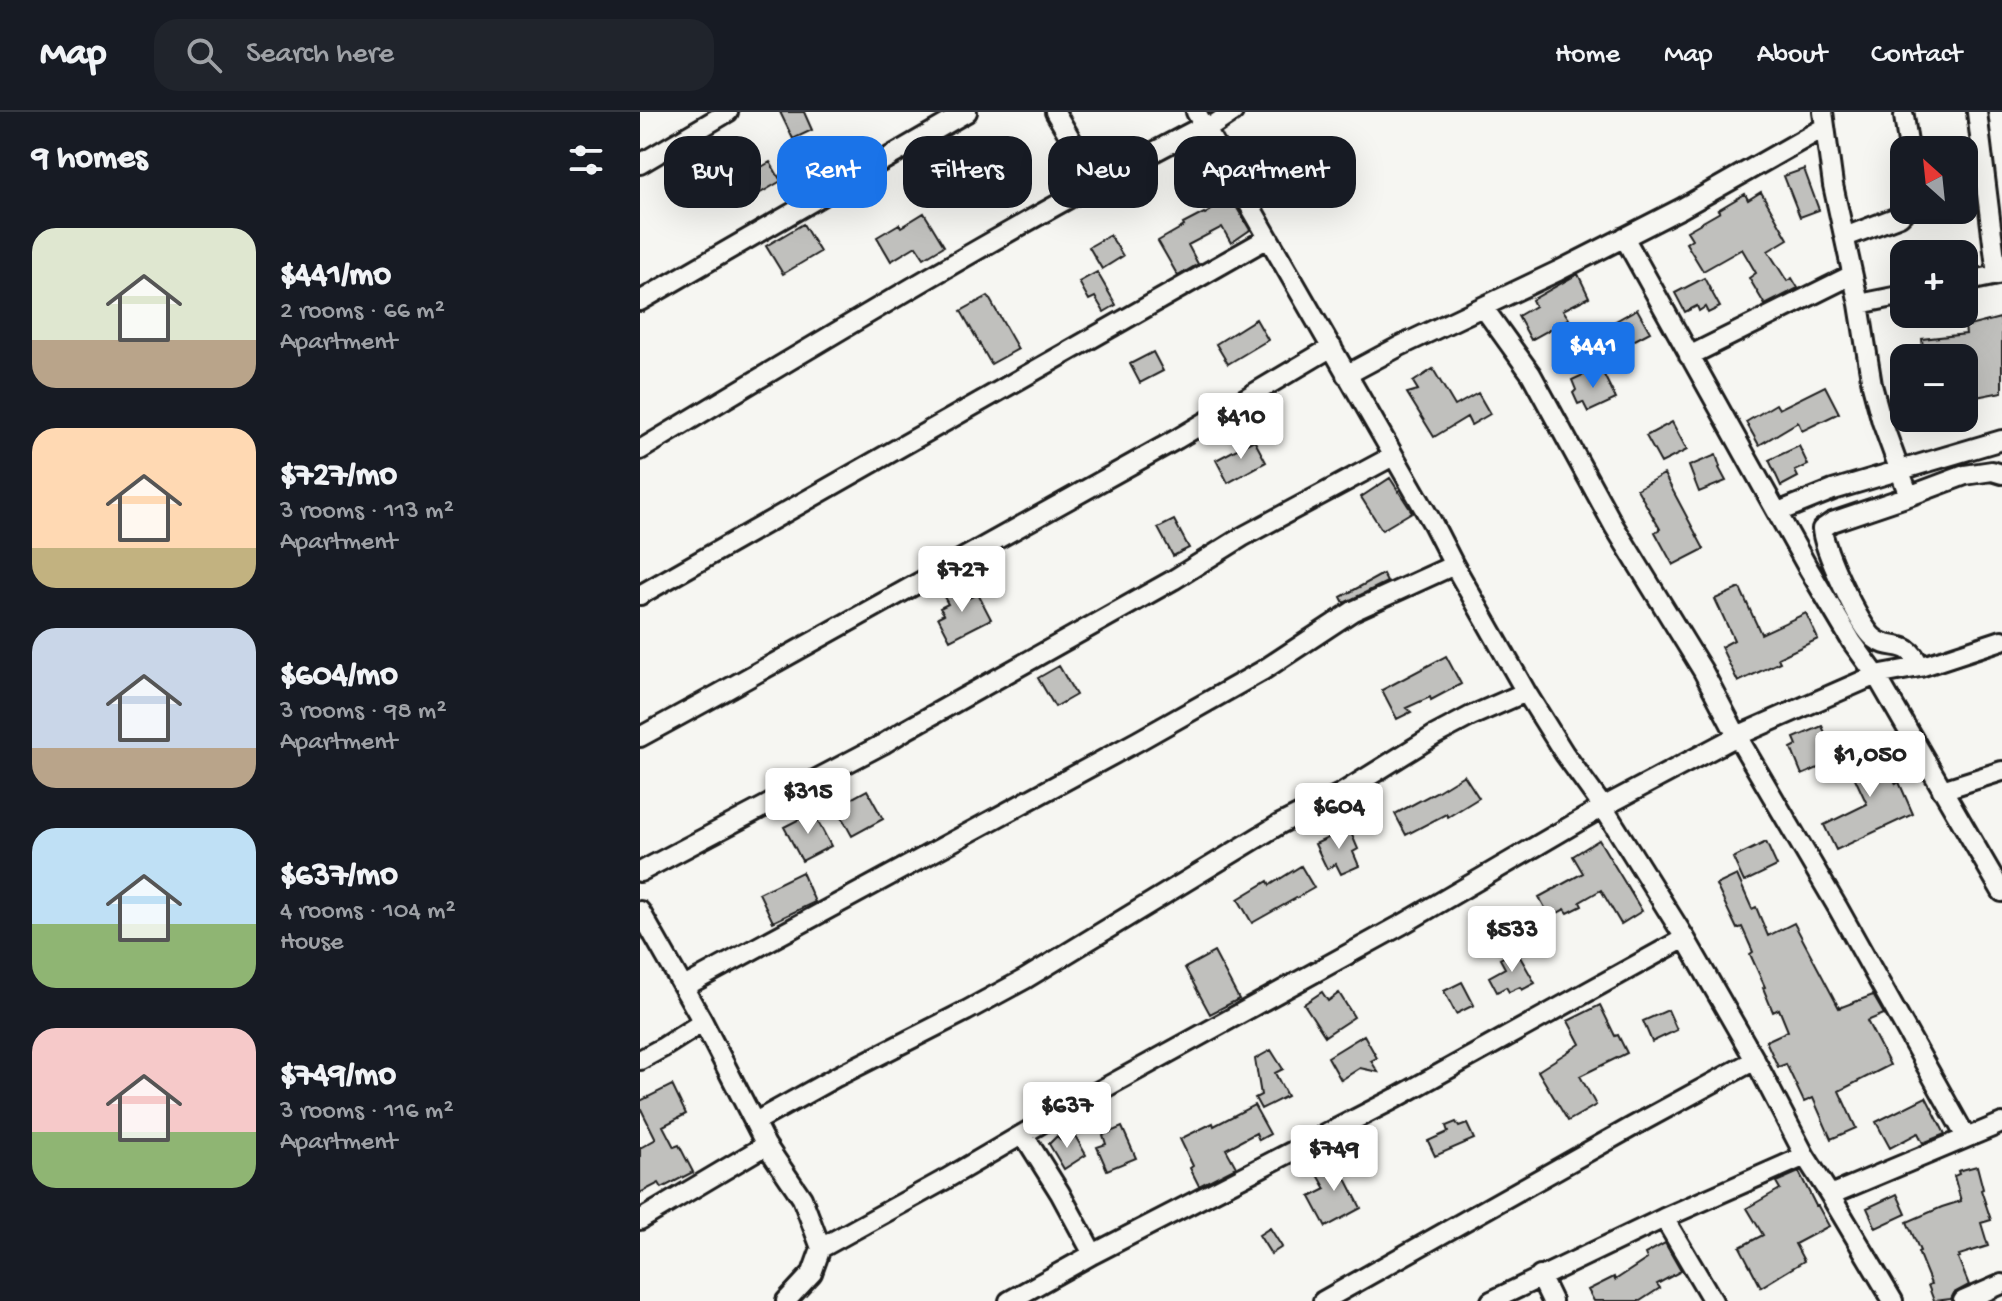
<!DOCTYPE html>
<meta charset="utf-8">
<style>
body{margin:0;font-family:"Gochi Hand",sans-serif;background:#20242c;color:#f1f3f6;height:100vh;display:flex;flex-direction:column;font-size:30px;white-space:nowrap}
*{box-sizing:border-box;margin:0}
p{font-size:26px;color:#9ea1a6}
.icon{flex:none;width:44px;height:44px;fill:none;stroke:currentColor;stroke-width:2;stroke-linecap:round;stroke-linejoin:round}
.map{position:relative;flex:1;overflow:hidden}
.panel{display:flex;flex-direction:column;background:#171b24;width:640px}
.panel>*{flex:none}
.top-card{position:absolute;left:24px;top:24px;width:760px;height:72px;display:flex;gap:16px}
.needle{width:52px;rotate:333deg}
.tools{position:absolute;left:1250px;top:24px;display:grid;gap:16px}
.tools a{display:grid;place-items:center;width:88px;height:88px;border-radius:16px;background:#171b24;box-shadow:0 8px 32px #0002;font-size:40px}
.price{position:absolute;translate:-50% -68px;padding:0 18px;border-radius:8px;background:#fff;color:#222;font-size:26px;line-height:52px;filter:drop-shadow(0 2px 4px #0008)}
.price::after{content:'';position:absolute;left:50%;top:48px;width:24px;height:18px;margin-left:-12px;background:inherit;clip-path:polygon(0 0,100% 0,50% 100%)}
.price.active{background:#1a73e8;color:#fff}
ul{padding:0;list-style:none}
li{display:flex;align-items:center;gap:24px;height:200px;padding:0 32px}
li span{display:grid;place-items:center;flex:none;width:224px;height:160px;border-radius:24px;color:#555}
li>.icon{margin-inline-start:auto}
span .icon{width:96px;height:96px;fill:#fffc;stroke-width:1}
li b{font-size:34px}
h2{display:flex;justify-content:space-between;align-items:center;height:96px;padding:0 32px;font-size:34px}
.pill{padding:0 28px;border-radius:24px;background:#171b24;box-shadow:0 8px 32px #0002;font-size:28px;line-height:72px}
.pill.active{background:#1a73e8;color:#fff}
header{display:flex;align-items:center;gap:48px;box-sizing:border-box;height:112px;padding:0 40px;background:#171b24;border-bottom:2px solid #363941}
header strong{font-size:38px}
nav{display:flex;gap:44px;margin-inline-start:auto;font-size:28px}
.search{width:560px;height:72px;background:#20242c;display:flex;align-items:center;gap:20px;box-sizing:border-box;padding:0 28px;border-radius:24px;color:#9ea1a6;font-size:30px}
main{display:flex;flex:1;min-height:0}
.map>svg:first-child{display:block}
.building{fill:#c0c0bd;stroke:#1c1c1c;stroke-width:2}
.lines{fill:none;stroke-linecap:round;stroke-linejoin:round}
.minor-casing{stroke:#1c1c1c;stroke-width:24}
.minor{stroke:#f6f6f2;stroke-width:18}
</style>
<header>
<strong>Map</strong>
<div class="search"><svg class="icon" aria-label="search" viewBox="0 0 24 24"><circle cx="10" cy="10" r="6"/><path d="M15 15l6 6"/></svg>Search here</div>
<nav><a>Home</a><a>Map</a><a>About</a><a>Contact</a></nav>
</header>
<main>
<section class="panel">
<h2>9 homes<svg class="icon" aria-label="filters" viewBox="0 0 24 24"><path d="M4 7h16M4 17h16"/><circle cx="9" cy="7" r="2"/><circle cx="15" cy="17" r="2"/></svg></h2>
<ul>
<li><span style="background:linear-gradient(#dfe7d0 70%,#b9a48a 0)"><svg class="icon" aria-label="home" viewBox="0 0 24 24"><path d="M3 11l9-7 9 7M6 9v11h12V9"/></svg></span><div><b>$441/mo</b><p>2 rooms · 66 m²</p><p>Apartment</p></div></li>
<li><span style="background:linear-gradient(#ffd9b3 75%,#c2b280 0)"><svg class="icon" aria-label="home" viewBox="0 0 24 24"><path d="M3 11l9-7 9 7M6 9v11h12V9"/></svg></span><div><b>$727/mo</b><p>3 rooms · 113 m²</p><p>Apartment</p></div></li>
<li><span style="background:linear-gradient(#c9d6e8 75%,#b9a48a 0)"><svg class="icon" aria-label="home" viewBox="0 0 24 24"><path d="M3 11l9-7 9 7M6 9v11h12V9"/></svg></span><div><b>$604/mo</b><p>3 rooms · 98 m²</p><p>Apartment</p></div></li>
<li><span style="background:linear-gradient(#bfe0f5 60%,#8fb573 0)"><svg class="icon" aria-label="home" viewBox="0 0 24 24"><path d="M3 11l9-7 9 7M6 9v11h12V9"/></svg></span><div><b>$637/mo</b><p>4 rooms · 104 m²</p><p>House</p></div></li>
<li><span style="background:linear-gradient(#f6c9c9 65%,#8fb573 0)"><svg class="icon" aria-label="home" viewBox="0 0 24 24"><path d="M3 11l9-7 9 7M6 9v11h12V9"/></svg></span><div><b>$749/mo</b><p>3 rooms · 116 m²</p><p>Apartment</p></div></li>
</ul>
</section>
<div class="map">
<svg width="1362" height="1189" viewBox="0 0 1362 1189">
<rect width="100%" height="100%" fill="#f6f6f2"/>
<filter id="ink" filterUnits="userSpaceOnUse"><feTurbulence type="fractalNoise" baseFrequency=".0125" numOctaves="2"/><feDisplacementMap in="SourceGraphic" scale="16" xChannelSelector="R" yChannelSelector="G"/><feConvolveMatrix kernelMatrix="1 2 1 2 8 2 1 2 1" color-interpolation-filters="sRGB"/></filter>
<g filter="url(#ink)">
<path class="building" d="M140,0H164L172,18L153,27Z
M71,47L82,67L43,87L32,67Z
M130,50L141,69L105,90L94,71Z
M1164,57L1179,98L1160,105L1144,64Z
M1121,80L1148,127L1128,139L1147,169L1152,166L1158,176L1125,193L1109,166L1116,161L1102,137L1063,159L1046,131L1052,127L1047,119L1080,100L1078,98L1105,82L1108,88Z
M591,86L610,118L591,131L582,115L548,133L558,152L538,164L518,129L544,114L543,112L564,101L565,102Z
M284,101L304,134L284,146L276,134L251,149L237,125L259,112L261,115Z
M163,112L180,140L143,162L126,134Z
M470,123L483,144L462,157L449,135Z
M457,160L476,193L464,200L455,185L449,188L439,170Z
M938,162L949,185L923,198L929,207L891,228L878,204L895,194L892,188Z
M1064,166L1080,195L1068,201L1065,195L1059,199L1057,194L1045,200L1035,181Z
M348,184L378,237L351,252L321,199Z
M997,197L1010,220L963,245L951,223Z
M1360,206L1362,215V280L1336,285L1327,246H1284L1282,227L1326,222L1325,215Z
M616,207L628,228L588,252L576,232Z
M513,240L523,259L500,271L490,252Z
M960,255L976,287L948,300L943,290L938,292L933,281L936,278L932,268Z
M793,257L815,294L838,281L850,302L831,313L827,305L794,325L767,281L778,278L773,270Z
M1185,274L1199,301L1162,319L1158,310L1119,333L1106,310L1136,292L1139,297Z
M1032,310L1047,338L1021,351L1006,324Z
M614,328L626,350L588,371L576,348Z
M1159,334L1168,353L1155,359L1158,365L1141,374L1129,348Z
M1076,343L1080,355L1079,356L1086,369L1059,380L1049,354Z
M1024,362L1064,437L1033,453L1015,420L1020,417L997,377Z
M750,366L772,400L742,418L721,385Z
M534,408L549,436L533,444L518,416Z
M743,462L747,470L704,491L701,485Z
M1100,476L1121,522L1166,501L1178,527L1138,546L1140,550L1098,570L1081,535L1094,528L1075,487Z
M317,478L319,482L325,479L329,486L338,482L351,507L310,528L298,505L304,502L300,496L308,492L304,485Z
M806,544L821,572L791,588L790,585L766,596L771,600L757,607L742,578Z
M419,554L436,583L415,595L398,566Z
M1182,614L1197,648L1162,663L1151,636L1157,633L1154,626Z
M1237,630L1256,672L1259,670L1273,702L1196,738L1184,713L1227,692L1205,645Z
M824,663L839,686L808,705L806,702L766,723L755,702L798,679Z
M227,678L243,707L212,724L196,695Z
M173,700L191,734L162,749L144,715Z
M709,716L718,737L713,740L719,754L701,762L696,752L687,757L675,732Z
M959,728L1002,799L981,812L961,778L940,790L942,794L928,801L925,797L910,805L899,785L943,761L933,744Z
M1126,730L1137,754L1104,770L1093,746Z
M661,754L674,776L612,811L598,787L628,769L630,773Z
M162,760L175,790L133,810L119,781Z
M1097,763L1112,797L1116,795L1128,824L1154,811L1199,896L1233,883L1244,902L1227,909L1250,953L1199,979L1216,1016L1191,1027L1173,986L1164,990L1146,952L1138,955L1126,929L1148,919L1139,897L1133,900L1123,876L1125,875L1110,842L1113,840L1102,815L1097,817L1076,773Z
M876,838L895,871L882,878L880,875L869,880L866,875L857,880L849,865L865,856L860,847Z
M574,840L599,887L570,902L545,856Z
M822,870L834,893L816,902L804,879Z
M682,880L688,889L699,881L714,905L685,924L664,892Z
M960,893L975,924L978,923L987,941L940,964L956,993L928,1009L898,959L940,932L928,909Z
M1028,898L1037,918L1012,930L1003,909Z
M724,923L737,946L731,949L738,960L720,956L701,968L688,945Z
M631,938L643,957L635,961L647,984L621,997L615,986L621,983L615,947Z
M32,973L46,1002L23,1014L34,1035L39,1033L53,1060L22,1076L19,1071L0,1081V1036L16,1027L0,995V989Z
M1286,985L1305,1022L1283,1031L1278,1021L1250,1036L1236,1010Z
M614,993L630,1022L619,1028L616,1021L586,1037L596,1055L559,1074L550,1056L553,1054L540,1027L573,1011L574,1014Z
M816,1010L819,1015L827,1012L834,1027L795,1044L788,1029L808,1020L806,1014Z
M482,1015L496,1046L467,1058L457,1035L466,1032L463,1023Z
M434,1022L446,1043L424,1057L409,1032L417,1024L422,1029Z
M694,1043L721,1096L686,1115L670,1085L686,1077L673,1054Z
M1337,1054L1343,1077L1341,1078L1351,1108L1341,1111L1348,1134L1319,1143L1320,1145L1318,1146L1329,1173L1314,1181L1311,1187L1294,1189L1288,1173L1291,1172L1278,1140L1280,1139L1267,1110L1302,1095L1321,1089L1314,1064L1319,1062L1318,1059Z
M1159,1060L1176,1094H1178L1189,1114L1155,1132L1164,1149L1121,1175L1100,1135L1123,1123L1107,1096L1140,1077L1136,1070Z
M1257,1082L1266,1102L1236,1116L1227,1096Z
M630,1116L642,1135L631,1142L619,1123Z
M1025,1131L1041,1159L1017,1172L1020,1176L1000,1189H954L948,1178L974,1165L975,1168L1007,1147L1005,1142Z"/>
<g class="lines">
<defs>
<path id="minor" d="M415,0L456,70
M556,0L793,412L814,453L886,580L924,641L963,695L1045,826L1115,948L1165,1044L1190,1083L1253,1189
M1183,0L1193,73L1219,192L1232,273L1242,310L1269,384
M1337,0L1357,163
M1264,4L1269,38
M0,52L88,0
M984,125L1168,456L1212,530L1236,563L1362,780
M1205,125L1260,104L1266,98
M1324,170L1362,162
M0,189L327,0
M1219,192L1264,183
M843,195L891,262L974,414L1063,559L1097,624L1198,796L1326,1025
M1049,244L1212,163
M706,263L760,234L918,159L1042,96L1185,15
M0,338C186,226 371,114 563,14L566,18L593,0
M1138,400L1193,378L1362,328
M0,483L628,126
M1280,555C1267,524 1252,541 1234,526C1219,514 1183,436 1182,417L1192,410L1269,384L1325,363L1352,359L1362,362
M0,625L77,583L537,327L692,235
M1302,678L1362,659
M0,760L243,632L264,619L533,468L602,425L753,344
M0,799L63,910L126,1033L162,1086L181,1136L172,1161L146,1189
M44,875L498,629L622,559L713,499L814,453
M0,948L22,936L63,910
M115,1010L196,965L326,899L385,867L640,712L702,681L795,623L831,604L886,580
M383,1022L420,1081L453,1142
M1190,1083L1362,1011
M1024,1106L1073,1189
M0,1108L126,1033
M181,1136L306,1067L419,1001L763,812L963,695L1097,624L1236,563L1280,555L1362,528
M900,1164L912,1189
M369,1189L453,1142L756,986L1045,826
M683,1189L990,1016L1115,948
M851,1189L1024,1106L1165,1044
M1323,1189L1362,1172"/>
</defs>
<use href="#minor" class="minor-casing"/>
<use href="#minor" class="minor"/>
</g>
</g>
</svg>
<div class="tools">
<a><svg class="needle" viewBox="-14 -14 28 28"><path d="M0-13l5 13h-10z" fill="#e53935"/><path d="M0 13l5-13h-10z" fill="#9ea1a6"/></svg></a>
<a>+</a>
<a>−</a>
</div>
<b class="price active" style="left:953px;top:278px">$441</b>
<b class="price" style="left:601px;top:349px">$410</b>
<b class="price" style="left:322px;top:502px">$727</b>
<b class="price" style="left:1230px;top:687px">$1,050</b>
<b class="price" style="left:168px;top:724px">$315</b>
<b class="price" style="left:699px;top:739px">$604</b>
<b class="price" style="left:872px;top:862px">$533</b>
<b class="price" style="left:427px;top:1038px">$637</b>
<b class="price" style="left:694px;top:1081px">$749</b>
<div class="top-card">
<a class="pill">Buy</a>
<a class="pill active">Rent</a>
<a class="pill">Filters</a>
<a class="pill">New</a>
<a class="pill">Apartment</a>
</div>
</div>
</main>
